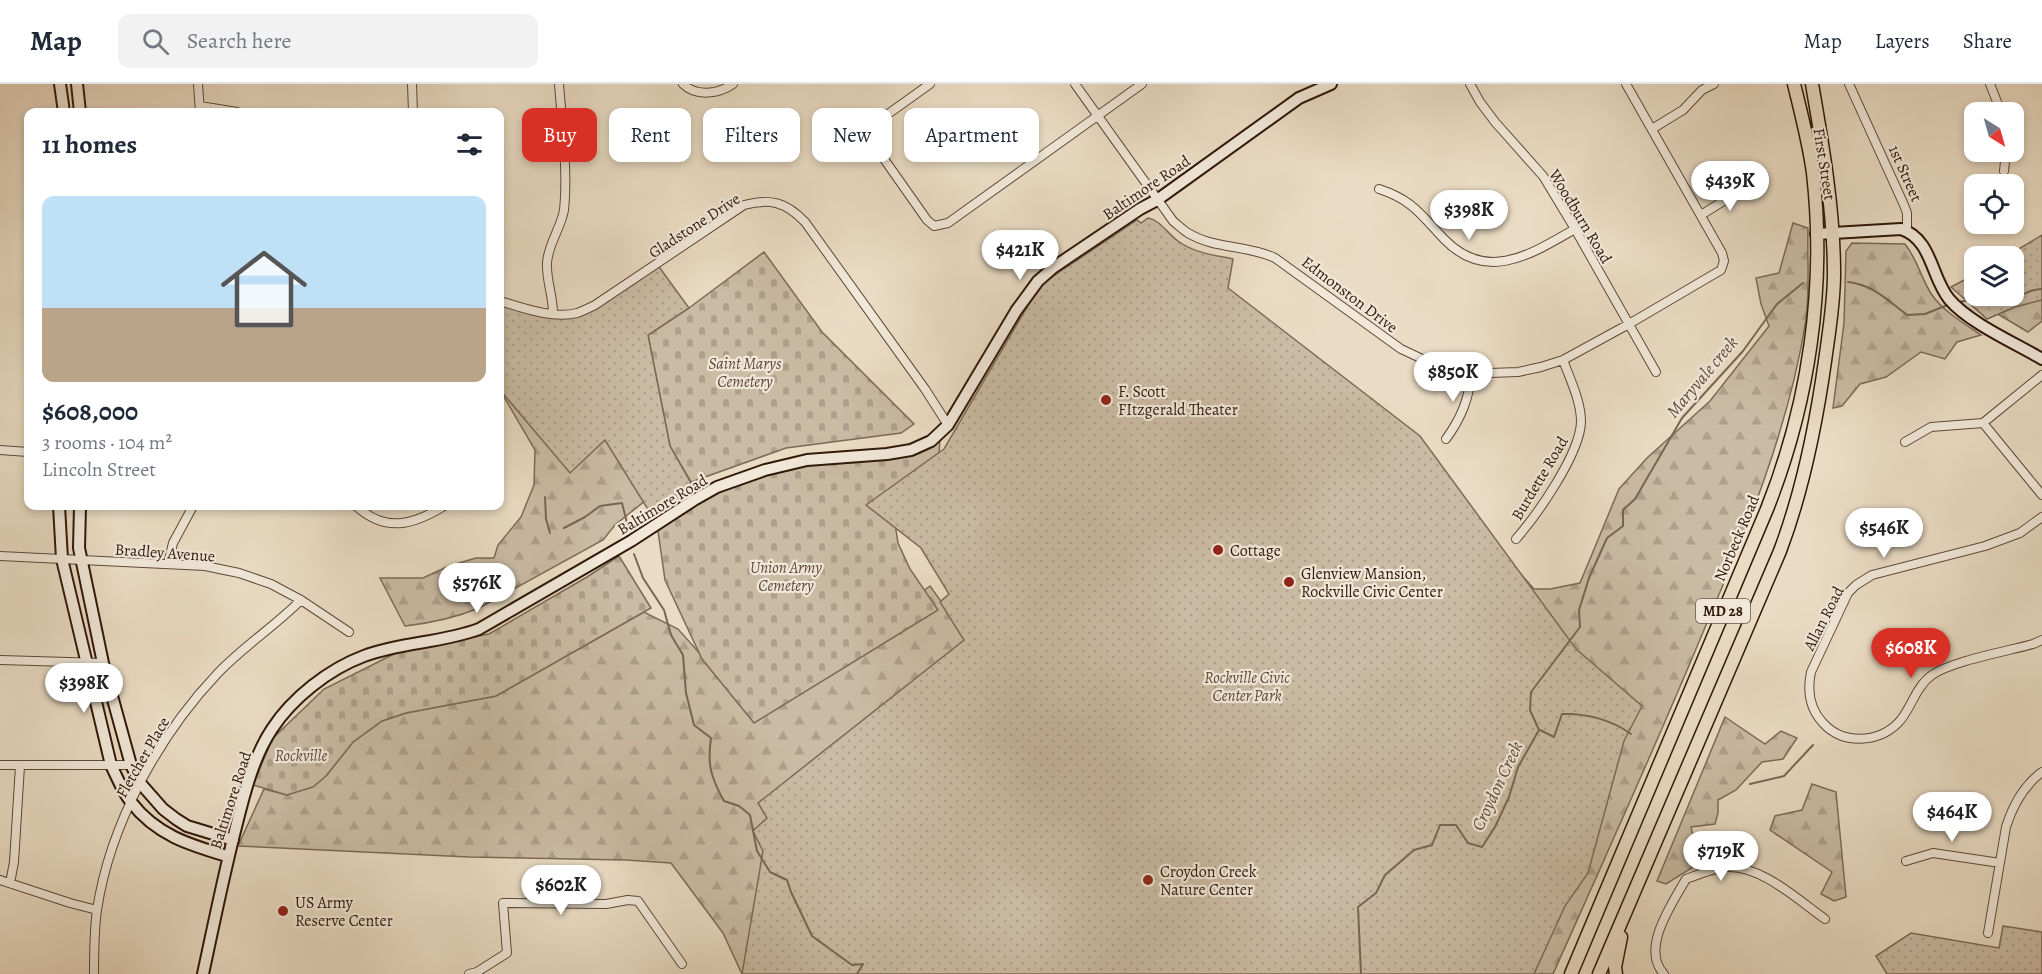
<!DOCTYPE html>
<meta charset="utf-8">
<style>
body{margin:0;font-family:Alegreya,serif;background:#f2f2f3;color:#1f2937;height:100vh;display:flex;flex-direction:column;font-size:22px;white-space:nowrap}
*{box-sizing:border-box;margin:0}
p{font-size:20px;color:#747a83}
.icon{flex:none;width:33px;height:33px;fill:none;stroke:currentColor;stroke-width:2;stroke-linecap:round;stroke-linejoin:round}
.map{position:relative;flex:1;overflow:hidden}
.details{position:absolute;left:24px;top:24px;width:480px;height:402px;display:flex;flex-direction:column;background:#fff;border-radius:12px;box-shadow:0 3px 9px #0003}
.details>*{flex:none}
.hud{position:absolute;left:522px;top:24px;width:570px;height:54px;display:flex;gap:12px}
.needle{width:39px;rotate:143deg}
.buttons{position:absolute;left:1964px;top:18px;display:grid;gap:12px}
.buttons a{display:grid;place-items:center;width:60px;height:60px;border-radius:12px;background:#fff;box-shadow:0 3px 9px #0003;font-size:30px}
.price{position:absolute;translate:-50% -51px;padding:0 14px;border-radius:21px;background:#fff;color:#222;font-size:20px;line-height:39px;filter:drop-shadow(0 2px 3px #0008)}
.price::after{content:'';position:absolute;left:50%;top:36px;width:18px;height:14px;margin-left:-9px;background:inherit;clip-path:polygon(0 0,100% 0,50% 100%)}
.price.on{background:#d93025;color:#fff}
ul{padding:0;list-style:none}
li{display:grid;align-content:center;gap:12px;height:318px;padding:0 18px}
li span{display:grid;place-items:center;height:186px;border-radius:12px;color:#555}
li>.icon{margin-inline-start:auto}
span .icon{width:108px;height:108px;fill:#fffc;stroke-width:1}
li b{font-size:26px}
h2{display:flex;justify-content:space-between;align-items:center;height:72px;padding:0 18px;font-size:26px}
.pill{padding:0 21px;border-radius:12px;background:#fff;box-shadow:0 3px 9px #0003;font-size:21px;line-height:54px}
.pill.on{background:#d93025;color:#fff}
header{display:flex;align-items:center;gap:36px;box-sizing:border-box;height:84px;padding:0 30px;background:#fff;border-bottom:2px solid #e0e1e3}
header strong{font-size:28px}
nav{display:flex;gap:33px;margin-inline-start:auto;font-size:21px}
.search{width:420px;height:54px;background:#f2f2f3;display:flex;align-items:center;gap:15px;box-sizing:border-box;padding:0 21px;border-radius:12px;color:#747a83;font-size:22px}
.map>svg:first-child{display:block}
.forest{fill:url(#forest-firs);stroke:#7d6a56;stroke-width:1.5}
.cemetery{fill:url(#cemetery-stones);stroke:#7d6a56;stroke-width:1.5}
.park{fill:url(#park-dots);stroke:#7d6a56;stroke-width:1.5}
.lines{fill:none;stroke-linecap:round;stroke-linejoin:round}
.stream{stroke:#7a6553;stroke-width:2}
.street-casing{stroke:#5e4938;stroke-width:10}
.secondary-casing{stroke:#301809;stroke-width:14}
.primary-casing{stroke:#301809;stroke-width:15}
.street{stroke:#f1e8d9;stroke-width:8}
.secondary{stroke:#f1e8d9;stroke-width:10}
.primary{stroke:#eadcc4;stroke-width:12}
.poi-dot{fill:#8f2418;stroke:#f1e8d9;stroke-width:2}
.labels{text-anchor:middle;stroke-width:4.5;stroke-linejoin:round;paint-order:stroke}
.shield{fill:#f1e8d9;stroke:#6a5647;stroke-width:1.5}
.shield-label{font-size:15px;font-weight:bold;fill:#301809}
.street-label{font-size:16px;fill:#301809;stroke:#f1e8d9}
.park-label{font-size:16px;font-style:italic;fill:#5e4938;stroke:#f1e8d9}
.poi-label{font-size:16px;fill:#301809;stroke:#f1e8d9;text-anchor:start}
.water-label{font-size:18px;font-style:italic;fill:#614c3a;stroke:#f1e8d9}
</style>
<header>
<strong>Map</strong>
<div class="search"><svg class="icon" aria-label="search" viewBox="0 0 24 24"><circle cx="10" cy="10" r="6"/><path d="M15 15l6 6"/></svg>Search here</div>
<nav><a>Map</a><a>Layers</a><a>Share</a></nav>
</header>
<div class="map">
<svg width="2042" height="890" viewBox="0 0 2042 890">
<defs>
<pattern id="forest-firs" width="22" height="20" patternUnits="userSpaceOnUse" patternTransform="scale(1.5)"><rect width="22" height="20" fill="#cabba4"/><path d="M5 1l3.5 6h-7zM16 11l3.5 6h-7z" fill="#aea08c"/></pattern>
<pattern id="cemetery-stones" width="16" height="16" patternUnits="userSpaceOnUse" patternTransform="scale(1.5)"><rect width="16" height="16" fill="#cabba4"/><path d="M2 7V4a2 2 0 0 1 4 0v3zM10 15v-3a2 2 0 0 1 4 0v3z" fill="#aea08c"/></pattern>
<pattern id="park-dots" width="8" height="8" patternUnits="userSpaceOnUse" patternTransform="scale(1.5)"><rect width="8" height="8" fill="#cabba4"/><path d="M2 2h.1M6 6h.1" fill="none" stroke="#aea08c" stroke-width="1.8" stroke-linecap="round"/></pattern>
</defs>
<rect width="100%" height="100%" fill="#eadcc4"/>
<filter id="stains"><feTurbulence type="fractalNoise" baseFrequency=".00333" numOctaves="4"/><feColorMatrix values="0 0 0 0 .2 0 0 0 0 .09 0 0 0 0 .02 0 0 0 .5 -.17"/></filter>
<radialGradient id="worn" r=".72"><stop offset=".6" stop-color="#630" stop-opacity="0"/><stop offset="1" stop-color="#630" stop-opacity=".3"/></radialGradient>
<path class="forest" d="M1793,139L1808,144C1807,174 1810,206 1806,235C1789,346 1745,450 1701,553C1654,666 1603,778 1553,890H742L723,849L671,779L626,776L469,773L238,762L264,705L287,711L326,692L353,658L382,637L406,629L496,612L644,528L678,545L720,592L890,532L930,502L981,573L1504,471L1534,505H1550L1580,499L1619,405L1647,374L1710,317L1769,242L1761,220L1756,194L1779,189Z
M1852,159L1905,160C1919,178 1921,195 1932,211C1944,228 1965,240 1981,251L1957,258L1945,275L1921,268L1886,293L1860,300L1842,322L1833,324L1844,239L1846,167Z
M2042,191V237L2028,248L1991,226L1992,212H2013Z
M556,280L651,412L615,441L603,456L479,524C455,534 431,539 405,542L380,494H423L449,482L476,474H494L498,461L521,433L534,401L535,366L500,306Z
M1725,633L1765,660L1781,647L1797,654L1783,675L1762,678L1736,706L1718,716V729L1715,740L1691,743L1698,780L1666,800L1657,797Z
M1812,700L1836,708L1846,813L1834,817L1821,810L1832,788L1770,746L1775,732L1802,726Z"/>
<path class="cemetery" d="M764,168L822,248L914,340L901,349L786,364L691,398L670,362L648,251L689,224Z
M940,349L939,374L894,433L898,459L910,485L938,526L754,639L702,575L665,496L657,440L693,416L765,386L887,370Z
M619,472L651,524L496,612L406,629L382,637L353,658L326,692L313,703L287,711L253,701L272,655L324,605L396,569L489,550L587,493Z"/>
<path class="park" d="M1148,134C1160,136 1168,150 1178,157C1194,169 1214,171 1233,175L1228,204L1420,352L1576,565L1642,622L1624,657L1588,789L1565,822L1534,890H742L763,767L753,747L767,734L758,719L964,556L940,518L949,510L921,464L866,421L944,365L1040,201L1137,136L1141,139Z
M2042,151V216L2015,223L1987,235L1951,203L1974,191V212H2013V172H2007Z
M657,180L689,224L648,251L670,362L692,401L729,399L657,440L605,356L570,389L500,306V217L529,226L575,229Z
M2003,842L2042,848V890H1887L1876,872L1911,849L1999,864Z"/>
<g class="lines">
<path class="stream" d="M1848,198C1874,201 1887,216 1907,231L1925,230L1950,220
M1959,218C1972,214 1987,222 2002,220C2016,217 2026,205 2042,205
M545,413L546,435L550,449
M564,444L585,433L600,422L622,419L627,439
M634,470L643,494L664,526L671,551L683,571L686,609L694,641L711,654C707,680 711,694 724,717L739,722L750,731L757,767L770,788L787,796L791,808L812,852L852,881L863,880L857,890
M1540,646L1554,653L1562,630C1586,629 1612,636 1631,650
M1750,700L1784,692L1813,661
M1361,890L1358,823L1376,809L1385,791L1414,766L1432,761L1440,741H1456L1468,759L1482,763L1495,743L1509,713L1518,683L1539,646L1530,626L1531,608L1580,543L1579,526L1589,494L1607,454L1623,442V426L1635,415L1682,334L1743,267L1777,220L1803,199"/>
<defs>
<path id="street" d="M198,0L200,28
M412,0L413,28
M683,0C696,13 719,10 733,0
M930,0L888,30L878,41L875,50L877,65L927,136L934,142L948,139L1142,0
M1075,0L1173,137C1178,141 1183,146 1188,149C1214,165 1248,161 1275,174L1401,265L1433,280L1452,285L1490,289L1518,288L1541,283L1563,276L1629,240L1721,186L1724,177L1722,169L1626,0
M1470,0L1480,18L1495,38L1543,92L1575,145L1656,288
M1849,0L1904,121L1907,129V147
M1990,0L2001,28
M200,22L237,28
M1652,45L1683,26L1702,6L1714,0
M2004,87L2006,68
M1379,105C1413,116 1421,131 1444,155C1487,200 1533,169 1575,145
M1701,131L1746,103
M500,217C523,224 553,235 577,229C583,227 589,224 595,221L744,121C770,114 786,118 805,138L925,305L948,341
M553,229C553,212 546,195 547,179C548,160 561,144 564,126C568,87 562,39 559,0
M1983,339L2042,411
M1446,355C1462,333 1469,314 1472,287
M1905,358L1931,343L1983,339L2042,291
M0,366L28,368
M356,422C386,449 413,441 444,422
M2042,433L2020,449L1985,462L1872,491L1856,501L1848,509L1811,588C1807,607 1809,624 1823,639C1843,661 1878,659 1898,639C1911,626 1915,603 1932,591C1952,577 2008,567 2033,560L2042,556
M1516,455C1537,431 1580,370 1581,338C1581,317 1570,295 1563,276
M0,472L205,482L239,489L271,500L301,516L349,548
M168,480L173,459L193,422
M0,576L103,579
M0,681H131
M1906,777L1933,769L2000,779
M0,796L70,819L97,826
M10,799L14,778L20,682
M1988,849L2006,743C2013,721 2023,702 2042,688
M94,890C94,869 94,847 97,826C110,740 159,651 218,589C244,562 275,542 301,516
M469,890L477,888L507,869L503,819L606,820L628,816L638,817L682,880
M1664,890C1640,865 1672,820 1686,795C1698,791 1713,784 1727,783C1761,781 1798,816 1825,835"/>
<path id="secondary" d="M60,0L64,28
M77,0L80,28
M1816,150L1901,145C1932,155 1931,193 1949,215C1969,239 2015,259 2042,275
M59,422L62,475L111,681C117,693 122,707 131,718C156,751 190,761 227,772
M80,422L79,464L103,579L131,681L141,700L163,725L176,735L187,742L233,756
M203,890C214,839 224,789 237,739C245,707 254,672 272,645C292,614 329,585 364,572C401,558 442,559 479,545L631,457L694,416L717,403L765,386L807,376L887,370L911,366L931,357L948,341L1016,227L1038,197L1054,183L1140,125L1157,116L1299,14L1331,0"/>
<path id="primary" d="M1571,890L1767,425C1809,319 1826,203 1813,89C1809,59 1801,29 1794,0
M1599,890L1780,467C1803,406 1816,341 1825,277C1829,248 1834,219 1834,190C1834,126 1823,63 1812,0
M1616,890L1615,883L1621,853"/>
</defs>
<use href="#street" class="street-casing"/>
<use href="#secondary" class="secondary-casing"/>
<use href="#primary" class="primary-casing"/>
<use href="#street" class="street"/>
<use href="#secondary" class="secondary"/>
<use href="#primary" class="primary"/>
</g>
<g class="poi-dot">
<circle cx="1106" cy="316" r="6"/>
<circle cx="1218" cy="466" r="6"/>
<circle cx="1289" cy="498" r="6"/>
<circle cx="1148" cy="796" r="6"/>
<circle cx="283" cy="827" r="6"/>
</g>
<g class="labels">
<rect class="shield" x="1696" y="515" width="54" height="24" rx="4.5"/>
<g class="shield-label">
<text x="1723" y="532">MD 28</text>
</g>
<g class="street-label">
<text transform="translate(1825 80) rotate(81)" y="6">First Street</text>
<text transform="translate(1906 89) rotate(66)" y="6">1st Street</text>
<text transform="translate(1146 103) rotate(-34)" y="6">Baltimore Road</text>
<text transform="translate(1581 132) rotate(59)" y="6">Woodburn Road</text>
<text transform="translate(694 141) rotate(-33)" y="6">Gladstone Drive</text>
<text transform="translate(1350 210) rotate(37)" y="6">Edmonston Drive</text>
<text transform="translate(1539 394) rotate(-59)" y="6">Burdette Road</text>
<text transform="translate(662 420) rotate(-31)" y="6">Baltimore Road</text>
<text transform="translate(1736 454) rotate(-67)" y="6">Norbeck Road</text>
<text transform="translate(165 468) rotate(4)" y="6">Bradley Avenue</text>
<text transform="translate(1823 534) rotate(-63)" y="6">Allan Road</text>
<text transform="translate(142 673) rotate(-60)" y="6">Fletcher Place</text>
<text transform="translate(230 716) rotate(-72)" y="6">Baltimore Road</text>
</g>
<g class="park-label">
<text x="745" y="285">Saint Marys<tspan x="745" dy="18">Cemetery</tspan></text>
<text x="786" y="489">Union Army<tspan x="786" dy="18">Cemetery</tspan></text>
<text x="1247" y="599">Rockville Civic<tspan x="1247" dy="18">Center Park</tspan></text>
<text x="301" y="677">Rockville</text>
</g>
<g class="poi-label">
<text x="1118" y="313">F. Scott<tspan x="1118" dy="18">FItzgerald Theater</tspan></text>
<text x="1230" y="472">Cottage</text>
<text x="1301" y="495">Glenview Mansion,<tspan x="1301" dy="18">Rockville Civic Center</tspan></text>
<text x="1160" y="793">Croydon Creek<tspan x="1160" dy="18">Nature Center</tspan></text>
<text x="295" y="824">US Army<tspan x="295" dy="18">Reserve Center</tspan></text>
</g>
<g class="water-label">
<text transform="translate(1702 293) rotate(-50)" y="6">Maryvale creek</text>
<text transform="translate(1497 702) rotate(-65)" y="6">Croydon Creek</text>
</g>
</g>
<rect width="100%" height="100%" filter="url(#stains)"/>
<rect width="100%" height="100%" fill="url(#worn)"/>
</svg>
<div class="buttons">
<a><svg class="needle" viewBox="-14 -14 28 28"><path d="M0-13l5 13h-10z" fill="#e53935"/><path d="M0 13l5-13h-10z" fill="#747a83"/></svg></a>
<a><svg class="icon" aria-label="locate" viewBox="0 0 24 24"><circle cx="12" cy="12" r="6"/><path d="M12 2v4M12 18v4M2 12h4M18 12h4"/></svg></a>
<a><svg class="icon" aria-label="layers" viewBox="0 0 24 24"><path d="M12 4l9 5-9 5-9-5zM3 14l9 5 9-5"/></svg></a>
</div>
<b class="price" style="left:1730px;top:128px">$439K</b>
<b class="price" style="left:1469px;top:157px">$398K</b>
<b class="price" style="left:1020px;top:197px">$421K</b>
<b class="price" style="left:1453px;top:319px">$850K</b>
<b class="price" style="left:1884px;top:475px">$546K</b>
<b class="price" style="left:477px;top:530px">$576K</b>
<b class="price on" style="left:1911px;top:595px">$608K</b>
<b class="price" style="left:84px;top:630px">$398K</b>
<b class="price" style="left:1952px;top:759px">$464K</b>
<b class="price" style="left:1721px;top:798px">$719K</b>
<b class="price" style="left:561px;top:832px">$602K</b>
<div class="hud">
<a class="pill on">Buy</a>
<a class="pill">Rent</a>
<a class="pill">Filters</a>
<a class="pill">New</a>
<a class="pill">Apartment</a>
</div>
<section class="details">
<h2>11 homes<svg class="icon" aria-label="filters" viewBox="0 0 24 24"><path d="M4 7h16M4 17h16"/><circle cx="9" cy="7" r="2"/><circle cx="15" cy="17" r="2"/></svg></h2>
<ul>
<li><span style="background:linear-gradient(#bfe0f5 60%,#b9a48a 0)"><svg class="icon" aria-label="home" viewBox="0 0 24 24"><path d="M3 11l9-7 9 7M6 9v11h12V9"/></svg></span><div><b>$608,000</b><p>3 rooms · 104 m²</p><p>Lincoln Street</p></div></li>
</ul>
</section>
</div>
